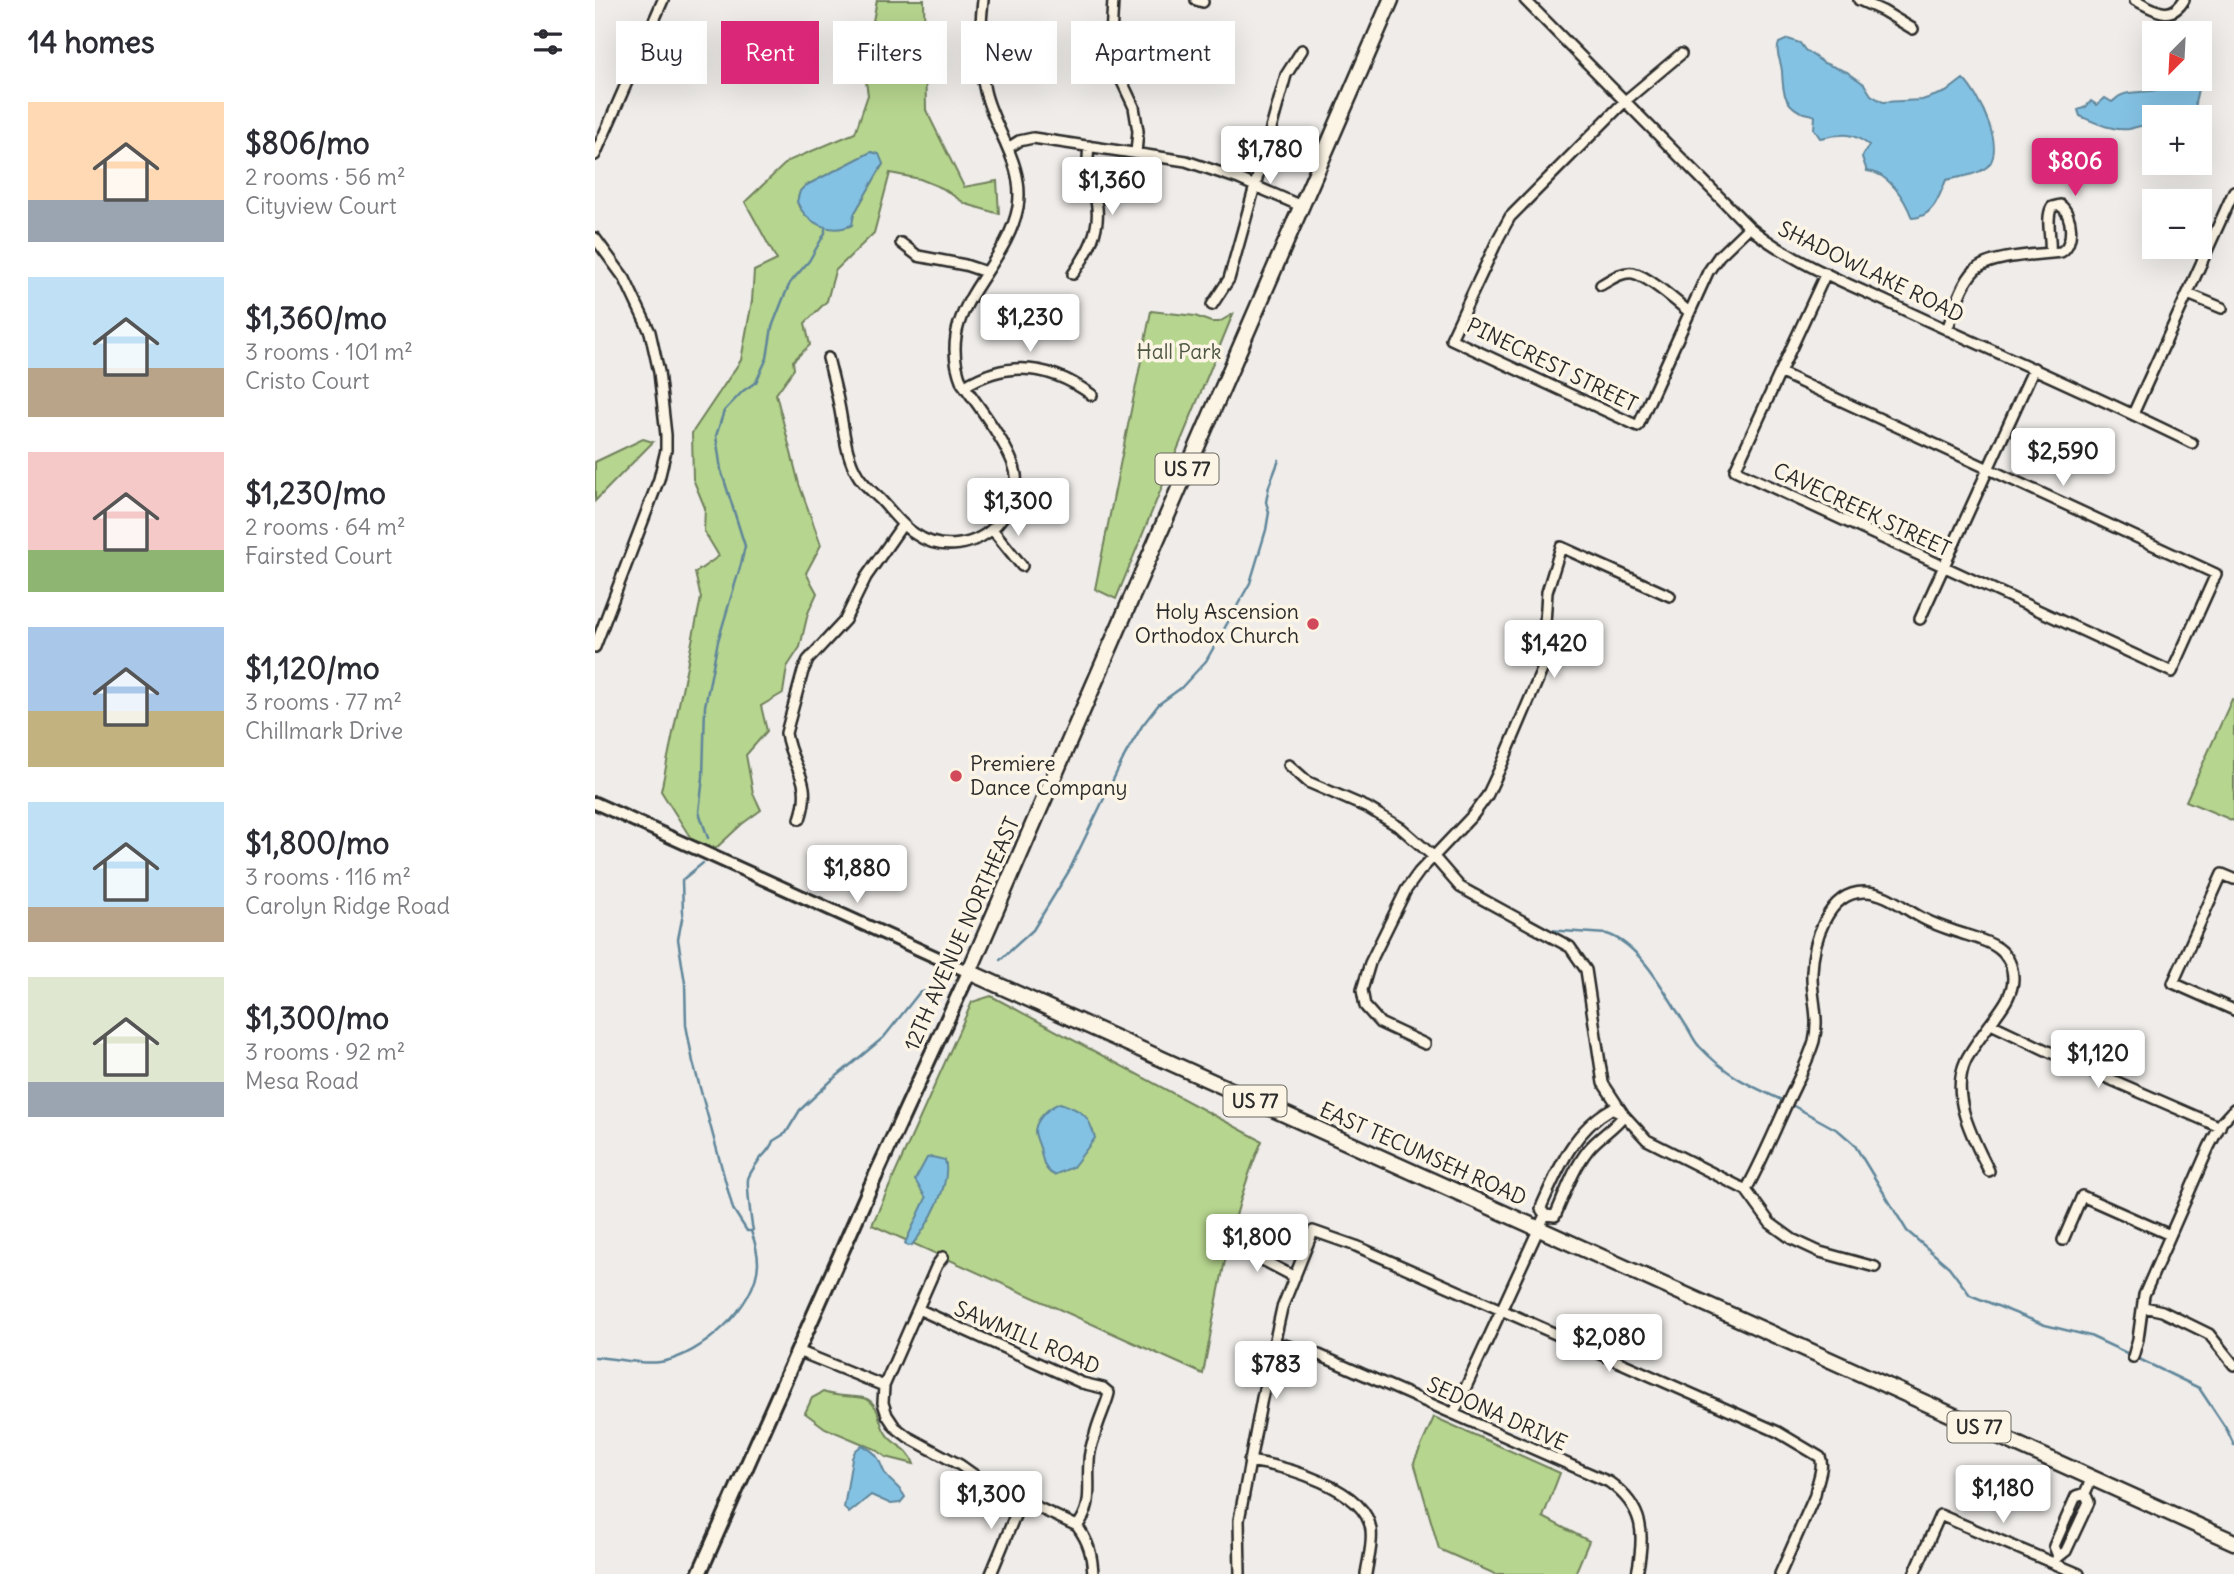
<!DOCTYPE html>
<meta charset="utf-8">
<style>
body{margin:0;font-family:Delius,sans-serif;background:#f2f2f3;color:#2b2b33;height:100vh;display:flex;flex-direction:column;font-size:26px;white-space:nowrap}
*{box-sizing:border-box;margin:0}
p{font-size:23px;color:#7c7c81}
.icon{flex:none;width:38px;height:38px;fill:none;stroke:currentColor;stroke-width:2;stroke-linecap:round;stroke-linejoin:round}
.map{position:relative;flex:1;overflow:hidden}
.side{display:flex;flex-direction:column;background:#fff;width:595px}
.side>*{flex:none}
.top-card{position:absolute;left:21px;top:21px;width:665px;height:63px;display:flex;gap:14px}
.needle{width:46px;rotate:204deg}
.buttons{position:absolute;left:1547px;top:21px;display:grid;gap:14px}
.buttons a{display:grid;place-items:center;width:70px;height:70px;border-radius:0px;background:#fff;box-shadow:0 7px 28px #0002;font-size:35px}
.price{position:absolute;translate:-50% -60px;padding:0 16px;border-radius:7px;background:#fff;color:#222;font-size:23px;line-height:46px;filter:drop-shadow(0 2px 4px #0008)}
.price::after{content:'';position:absolute;left:50%;top:42px;width:21px;height:16px;margin-left:-10px;background:inherit;clip-path:polygon(0 0,100% 0,50% 100%)}
.price.active{background:#db2777;color:#fff}
ul{padding:0;list-style:none}
li{display:flex;align-items:center;gap:21px;height:175px;padding:0 28px}
li span{display:grid;place-items:center;flex:none;width:196px;height:140px;border-radius:0px;color:#555}
li>.icon{margin-inline-start:auto}
span .icon{width:84px;height:84px;fill:#fffc;stroke-width:1}
li b{font-size:30px}
h2{display:flex;justify-content:space-between;align-items:center;height:84px;padding:0 28px;font-size:30px}
.chip{padding:0 24px;border-radius:0px;background:#fff;box-shadow:0 7px 28px #0002;font-size:24px;line-height:63px}
.chip.active{background:#db2777;color:#fff}
main{display:flex;flex:1;min-height:0}
.map>svg:first-child{display:block}
.green{fill:#b6d58e;stroke:#70805c;stroke-width:2;fill-rule:evenodd}
.water{fill:#84c2e4;stroke:#60869a;stroke-width:2}
.lines{fill:none;stroke-linecap:round;stroke-linejoin:round}
.stream{stroke:#60869a;stroke-width:2.5}
.minor-casing{stroke:#2b2b2b;stroke-width:14}
.tertiary-casing{stroke:#2b2b2b;stroke-width:16}
.secondary-casing{stroke:#2b2b2b;stroke-width:18}
.primary-casing{stroke:#2b2b2b;stroke-width:19}
.minor{stroke:#fcf5e5;stroke-width:9}
.tertiary{stroke:#fcf5e5;stroke-width:10}
.secondary{stroke:#fcf5e5;stroke-width:12}
.primary{stroke:#fcf5e5;stroke-width:14}
.poi-dot{fill:#d1495b;stroke:#fcf5e5;stroke-width:2.5}
.labels{text-anchor:middle;stroke-width:7;stroke-linejoin:round;paint-order:stroke}
.shield{fill:#fcf5e5;stroke:#6a6863;stroke-width:2}
.shield-label{font-size:19px;font-weight:bold;fill:#2b2b2b}
.street-label{font-size:21px;fill:#2b2b2b;stroke:#fcf5e5}
.park-label{font-size:21px;fill:#4e5644;stroke:#fcf5e5}
.poi-label{font-size:21px;fill:#2b2b2b;stroke:#fcf5e5;text-anchor:end}
</style>
<main>
<section class="side">
<h2>14 homes<svg class="icon" aria-label="filters" viewBox="0 0 24 24"><path d="M4 7h16M4 17h16"/><circle cx="9" cy="7" r="2"/><circle cx="15" cy="17" r="2"/></svg></h2>
<ul>
<li><span style="background:linear-gradient(#ffd9b3 70%,#9aa5b1 0)"><svg class="icon" aria-label="home" viewBox="0 0 24 24"><path d="M3 11l9-7 9 7M6 9v11h12V9"/></svg></span><div><b>$806/mo</b><p>2 rooms · 56 m²</p><p>Cityview Court</p></div></li>
<li><span style="background:linear-gradient(#bfe0f5 65%,#b9a48a 0)"><svg class="icon" aria-label="home" viewBox="0 0 24 24"><path d="M3 11l9-7 9 7M6 9v11h12V9"/></svg></span><div><b>$1,360/mo</b><p>3 rooms · 101 m²</p><p>Cristo Court</p></div></li>
<li><span style="background:linear-gradient(#f6c9c9 70%,#8fb573 0)"><svg class="icon" aria-label="home" viewBox="0 0 24 24"><path d="M3 11l9-7 9 7M6 9v11h12V9"/></svg></span><div><b>$1,230/mo</b><p>2 rooms · 64 m²</p><p>Fairsted Court</p></div></li>
<li><span style="background:linear-gradient(#a9c7e8 60%,#c2b280 0)"><svg class="icon" aria-label="home" viewBox="0 0 24 24"><path d="M3 11l9-7 9 7M6 9v11h12V9"/></svg></span><div><b>$1,120/mo</b><p>3 rooms · 77 m²</p><p>Chillmark Drive</p></div></li>
<li><span style="background:linear-gradient(#bfe0f5 75%,#b9a48a 0)"><svg class="icon" aria-label="home" viewBox="0 0 24 24"><path d="M3 11l9-7 9 7M6 9v11h12V9"/></svg></span><div><b>$1,800/mo</b><p>3 rooms · 116 m²</p><p>Carolyn Ridge Road</p></div></li>
<li><span style="background:linear-gradient(#dfe7d0 75%,#9aa5b1 0)"><svg class="icon" aria-label="home" viewBox="0 0 24 24"><path d="M3 11l9-7 9 7M6 9v11h12V9"/></svg></span><div><b>$1,300/mo</b><p>3 rooms · 92 m²</p><p>Mesa Road</p></div></li>
</ul>
</section>
<div class="map">
<svg width="1639" height="1574" viewBox="0 0 1639 1574">
<rect width="100%" height="100%" fill="#efece9"/>
<filter id="ink" filterUnits="userSpaceOnUse"><feTurbulence type="fractalNoise" baseFrequency=".0143" numOctaves="2"/><feDisplacementMap in="SourceGraphic" scale="14" xChannelSelector="R" yChannelSelector="G"/><feConvolveMatrix kernelMatrix="1 2 1 2 8 2 1 2 1" color-interpolation-filters="sRGB"/></filter>
<g filter="url(#ink)">
<path class="green" d="M282,0H329L331,110L369,187L402,181L404,214L371,204L347,188L325,179L295,173L279,233L240,271L232,301L210,323L215,345L198,361L199,369L181,394L204,484L226,545L211,573L222,593L213,613L205,647L192,667L188,693L166,706L172,731L151,755L158,793L166,810L147,824L121,848L97,840L66,791L106,598L100,573L124,556L109,531L110,508L98,479L97,433L146,360L157,301L159,271L182,260L150,202L193,161L260,133L273,95L269,68ZM276,152L288,164L259,214L255,226L236,227L204,207C201,199 204,192 210,186Z
M556,311L600,316L616,322H624L638,314L521,599L500,589Z
M48,439L58,442L0,501V462Z
M1637,699L1639,700V821L1591,801Z
M396,996L667,1141C635,1214 623,1296 608,1374L277,1225L377,1002Z
M228,1392C243,1398 264,1395 272,1399C285,1406 283,1421 290,1432C299,1448 312,1444 319,1464L291,1457L280,1449L230,1428L210,1413L217,1398Z
M839,1417L965,1473L948,1517L994,1541L980,1574H900L844,1549L819,1462Z"/>
<path class="water" d="M1193,39L1205,43L1210,50L1229,63L1252,72L1269,84L1276,95L1288,102L1327,100L1351,92L1368,79C1383,93 1415,154 1389,169C1379,176 1363,177 1351,180C1344,196 1338,218 1317,218C1310,199 1294,173 1272,171L1267,157L1274,145C1256,131 1247,134 1225,138L1219,129L1220,116C1215,113 1209,114 1204,111C1187,102 1188,87 1187,71C1186,60 1180,53 1184,43Z
M1577,79L1586,81L1600,79V85L1603,89L1600,103L1602,108L1594,114L1593,117H1559V124L1555,126C1547,124 1542,127 1534,129C1517,131 1501,123 1485,116L1483,110L1491,107L1496,101L1502,105L1510,98L1517,102C1521,99 1523,96 1527,95C1541,89 1566,97 1577,79Z
M276,152L284,154L288,164L259,214L257,225C235,235 211,223 202,202L205,191L210,186Z
M465,1103C488,1111 494,1115 500,1138L478,1167L459,1175C450,1171 448,1162 446,1152C445,1145 440,1138 440,1130C442,1118 454,1107 465,1103Z
M337,1157L350,1160C357,1184 332,1227 317,1245L313,1246L310,1243L331,1198L320,1180L332,1158Z
M267,1445C291,1457 282,1467 295,1480C301,1486 306,1489 310,1497L305,1503L296,1504L276,1495L254,1513L249,1508L257,1458L260,1451Z"/>
<g class="lines">
<path class="stream" d="M113,838L104,812L108,777L110,706L123,641L146,564L150,546L126,470L121,436L129,411L148,391L161,382L172,358L177,327L188,299L195,283L214,261L230,233V229
M108,863L87,880L88,914L83,939L90,983L91,1025L98,1062L138,1209L152,1231H156
M952,930L1012,934C1047,945 1073,998 1092,1027C1096,1033 1099,1041 1104,1046C1131,1075 1153,1085 1189,1101
M405,960L438,930L474,871L530,755L547,726L564,704L586,688L611,661L655,583L671,530L674,512L671,502L674,486L684,460
M1195,1104L1244,1131L1259,1144L1312,1231L1354,1267L1375,1295L1450,1325L1495,1336L1536,1355
M0,1357C21,1358 45,1365 65,1362C106,1356 162,1306 163,1263C163,1252 160,1242 156,1231L158,1230C156,1222 152,1187 153,1179C154,1174 161,1165 164,1160C170,1153 175,1150 178,1141L191,1133L205,1110L236,1081L289,1037L324,993L334,990
M1542,1358L1604,1388L1632,1430L1639,1445"/>
<defs>
<path id="minor" d="M518,0L515,56L539,107L543,131L541,153
M601,0L608,2
M930,0L1154,227C1198,263 1252,283 1303,307C1401,353 1500,395 1597,443
M1264,0L1288,11L1318,29
M1540,0C1559,9 1575,23 1589,0
M1086,54L1030,101L915,217L904,237L856,339L1043,426L1113,272L1124,256L1154,227
M413,148L424,141L438,138L591,161L644,179L706,206
M0,155L68,0
M0,238L30,279L55,332L64,372L71,435V450L64,479L0,647
M306,243L323,256L370,265L391,272
M478,274C493,253 507,228 501,201C495,177 491,171 494,146
M1006,285C1015,280 1027,271 1038,273C1053,276 1082,302 1094,312
M1593,294L1627,308
M617,305L634,279L691,75L707,50
M1352,330C1359,311 1366,284 1380,270C1396,255 1444,255 1466,252C1480,244 1478,214 1465,205L1457,207C1450,218 1457,239 1455,253
M233,358C237,374 241,389 244,405C249,429 250,456 264,477C270,486 279,493 286,500C297,512 307,526 320,534C346,552 382,547 403,523C414,510 423,493 421,475C418,451 382,404 367,383C337,310 411,271 423,207C430,164 399,130 390,91C383,63 385,28 388,0
M1186,373L1621,574L1577,672L1140,470L1231,273
M370,386C414,359 456,365 497,395
M1538,414L1639,191
M397,529L427,566
M1325,619L1439,368
M694,765L713,782L773,808L806,828L839,857L865,887L975,947L991,970L1008,1083L1029,1115L1052,1140L1151,1190L1175,1223L1197,1239L1225,1252L1280,1267
M205,819C219,777 196,769 191,733L208,671L213,660L250,620L271,577L308,524
M1639,879L1627,874L1578,983L1639,1010
M1396,1024L1478,1063L1625,1127
M830,1044L785,1023L770,1006L767,990L775,963L811,890L824,872L878,815L892,796L907,764L947,670L952,592L966,547L1075,596
M1016,1109L1029,1115C1019,1129 1003,1137 993,1150C978,1169 970,1194 960,1216L950,1215L946,1209L947,1205C964,1167 979,1130 1016,1109Z
M1151,1190C1167,1161 1180,1130 1194,1099C1203,1080 1213,1061 1219,1041C1225,1017 1216,996 1217,972C1218,943 1232,891 1270,892C1291,892 1309,909 1327,918C1338,924 1350,928 1362,932C1386,940 1417,944 1418,978C1418,993 1409,1005 1401,1016C1391,1030 1379,1045 1371,1060C1354,1096 1378,1138 1394,1171
M1468,1240L1487,1196L1575,1235
M637,1244L700,1277
M348,1257L342,1265L289,1386L288,1403L292,1415L300,1427L313,1437L365,1465L389,1482L482,1526C494,1542 497,1555 498,1574
M1549,1307L1567,1311L1614,1334L1639,1365
M323,1309L487,1383L508,1388L514,1393C513,1401 502,1423 500,1435C497,1443 494,1453 494,1462C492,1486 499,1506 482,1526
M679,1342L724,1355L1014,1482C1050,1508 1050,1534 1042,1574
M203,1351L289,1386
M1538,1357L1543,1339L1549,1295L1614,1147L1627,1122L1639,1109
M859,1413L950,1215
M654,1461C689,1466 771,1488 776,1530C778,1544 773,1560 771,1574
M1463,1556L1459,1546L1481,1496L1490,1493L1497,1478
M1462,1558L1471,1551L1494,1502L1490,1493
M396,1574L426,1501
M645,1574L644,1520L667,1398L687,1308L718,1231L761,1246L1183,1432L1225,1457C1230,1467 1221,1483 1220,1495L1185,1574
M1319,1574L1345,1515L1484,1574"/>
<path id="tertiary" d="M0,803L374,972"/>
<path id="secondary" d="M104,1574L274,1190L374,972"/>
<path id="primary" d="M796,0L374,972L1639,1542"/>
</defs>
<use href="#minor" class="minor-casing"/>
<use href="#tertiary" class="tertiary-casing"/>
<use href="#secondary" class="secondary-casing"/>
<use href="#primary" class="primary-casing"/>
<use href="#minor" class="minor"/>
<use href="#tertiary" class="tertiary"/>
<use href="#secondary" class="secondary"/>
<use href="#primary" class="primary"/>
</g>
</g>
<g class="poi-dot">
<circle cx="718" cy="624" r="7"/>
<circle cx="361" cy="776" r="7"/>
</g>
<g class="labels">
<g class="shield">
<rect x="560.5" y="453.5" width="63" height="31" rx="5"/>
<rect x="628.5" y="1085.5" width="63" height="31" rx="5"/>
<rect x="1352.5" y="1411.5" width="63" height="31" rx="5"/>
</g>
<g class="shield-label">
<text x="592" y="476">US 77</text>
<text x="660" y="1108">US 77</text>
<text x="1384" y="1434">US 77</text>
</g>
<g class="street-label">
<text transform="translate(1276 272) rotate(26)" y="7">SHADOWLAKE ROAD</text>
<text transform="translate(957 365) rotate(26)" y="7">PINECREST STREET</text>
<text transform="translate(1267 510) rotate(25)" y="7">CAVECREEK STREET</text>
<text transform="translate(367 934) rotate(-66)" y="7">12TH AVENUE NORTHEAST</text>
<text transform="translate(828 1154) rotate(24)" y="7">EAST TECUMSEH ROAD</text>
<text transform="translate(432 1338) rotate(23)" y="7">SAWMILL ROAD</text>
<text transform="translate(902 1414) rotate(24)" y="7">SEDONA DRIVE</text>
</g>
<g class="park-label">
<text x="584" y="359">Hall Park</text>
</g>
<g class="poi-label">
<text x="704" y="619">Holy Ascension<tspan x="704" dy="24">Orthodox Church</tspan></text>
<text x="375" y="771" text-anchor="start">Premiere<tspan x="375" dy="24">Dance Company</tspan></text>
</g>
</g>
</svg>
<div class="buttons">
<a><svg class="needle" viewBox="-14 -14 28 28"><path d="M0-13l5 13h-10z" fill="#e53935"/><path d="M0 13l5-13h-10z" fill="#7c7c81"/></svg></a>
<a>+</a>
<a>−</a>
</div>
<b class="price" style="left:675px;top:186px">$1,780</b>
<b class="price active" style="left:1480px;top:198px">$806</b>
<b class="price" style="left:517px;top:217px">$1,360</b>
<b class="price" style="left:435px;top:354px">$1,230</b>
<b class="price" style="left:1468px;top:488px">$2,590</b>
<b class="price" style="left:423px;top:538px">$1,300</b>
<b class="price" style="left:959px;top:680px">$1,420</b>
<b class="price" style="left:262px;top:905px">$1,880</b>
<b class="price" style="left:1503px;top:1090px">$1,120</b>
<b class="price" style="left:662px;top:1274px">$1,800</b>
<b class="price" style="left:1014px;top:1374px">$2,080</b>
<b class="price" style="left:681px;top:1401px">$783</b>
<b class="price" style="left:1408px;top:1525px">$1,180</b>
<b class="price" style="left:396px;top:1531px">$1,300</b>
<div class="top-card">
<a class="chip">Buy</a>
<a class="chip active">Rent</a>
<a class="chip">Filters</a>
<a class="chip">New</a>
<a class="chip">Apartment</a>
</div>
</div>
</main>
